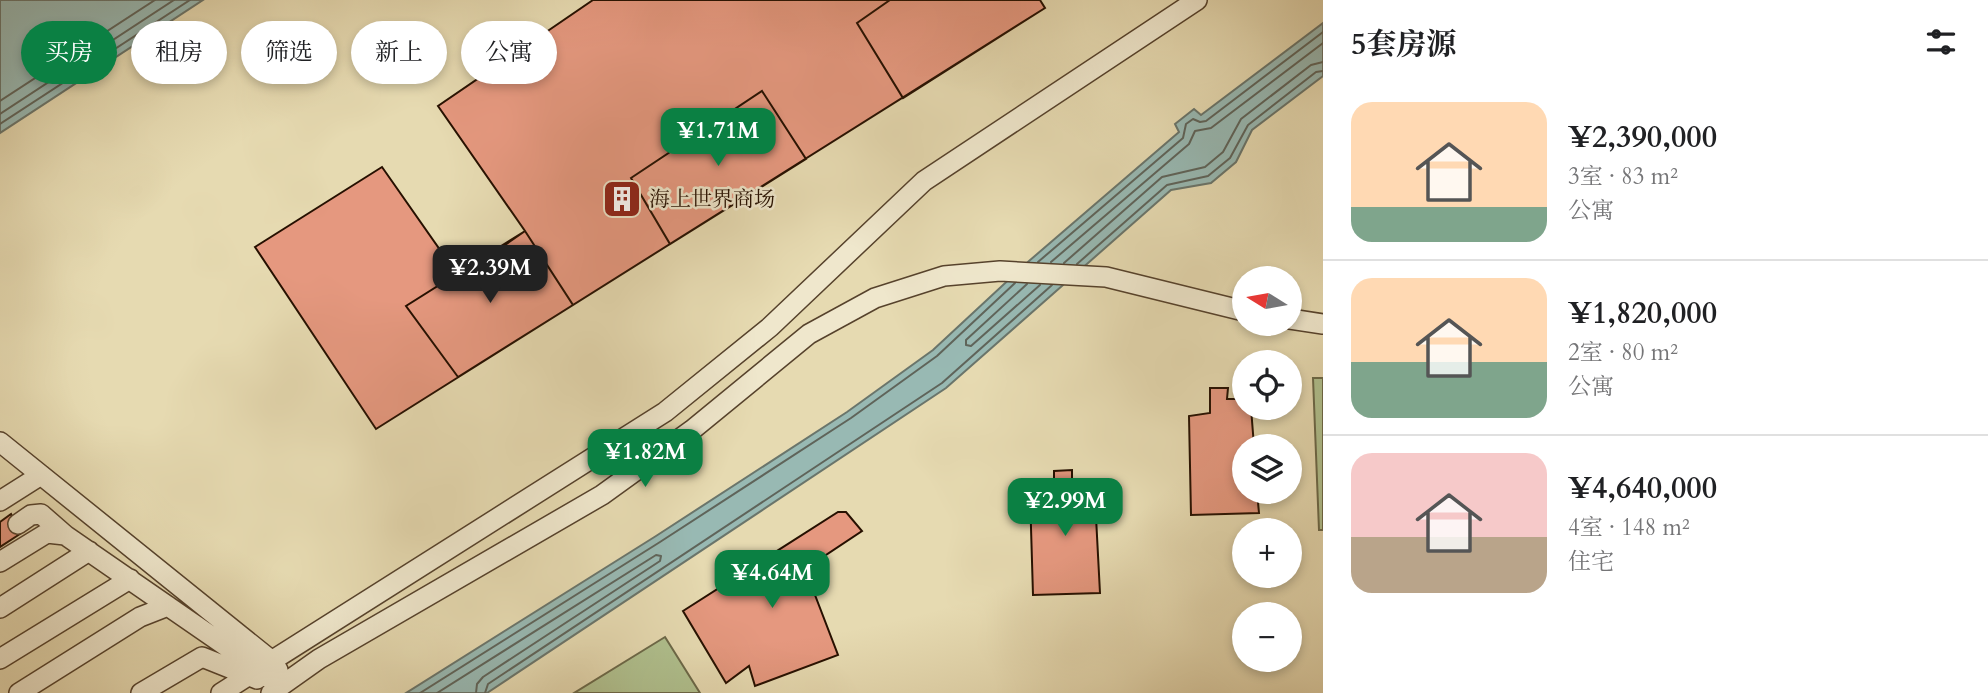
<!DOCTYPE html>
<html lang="zh">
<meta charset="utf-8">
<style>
body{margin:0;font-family:Cardo,"Noto Serif SC",serif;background:#f2f2f2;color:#202124;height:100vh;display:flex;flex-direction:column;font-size:26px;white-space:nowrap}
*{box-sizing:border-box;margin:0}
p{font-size:23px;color:#757577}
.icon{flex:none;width:38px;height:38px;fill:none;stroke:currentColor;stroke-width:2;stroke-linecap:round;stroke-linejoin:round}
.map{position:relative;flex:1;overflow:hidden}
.drawer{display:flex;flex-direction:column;background:#fff;width:665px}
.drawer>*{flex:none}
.guide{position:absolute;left:21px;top:21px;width:665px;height:63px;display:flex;gap:14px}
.needle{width:46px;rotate:281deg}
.buttons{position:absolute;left:1232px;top:266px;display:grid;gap:14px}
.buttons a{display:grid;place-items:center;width:70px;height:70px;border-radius:50%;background:#fff;box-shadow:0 4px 10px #0003;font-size:35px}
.price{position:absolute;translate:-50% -60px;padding:0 16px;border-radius:14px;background:#0b8043;color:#fff;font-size:23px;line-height:46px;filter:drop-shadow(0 2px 4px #0008)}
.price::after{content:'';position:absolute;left:50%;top:42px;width:21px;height:16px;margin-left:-10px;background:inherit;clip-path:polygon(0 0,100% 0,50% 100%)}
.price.current{background:#222;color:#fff}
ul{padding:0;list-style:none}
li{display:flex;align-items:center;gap:21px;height:175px;padding:0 28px}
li+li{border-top:2px solid #e0e0e0}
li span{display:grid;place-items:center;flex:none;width:196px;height:140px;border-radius:21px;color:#555}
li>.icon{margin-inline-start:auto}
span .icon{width:84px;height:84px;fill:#fffc;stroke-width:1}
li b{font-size:30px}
h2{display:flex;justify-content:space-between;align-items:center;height:84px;padding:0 28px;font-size:30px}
.tag{padding:0 24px;border-radius:32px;background:#fff;box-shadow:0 4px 10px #0003;font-size:24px;line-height:63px}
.tag.current{background:#0b8043;color:#fff}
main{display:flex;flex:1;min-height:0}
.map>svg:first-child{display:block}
.green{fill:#b0c18f;stroke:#6b6848;stroke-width:2}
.water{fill:#98b9b3;stroke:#6a756b;stroke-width:2}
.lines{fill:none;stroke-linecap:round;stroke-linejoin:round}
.shore{stroke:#5f645a;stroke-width:2}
.building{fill:#e5987f;stroke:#261000;stroke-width:2}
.minor-casing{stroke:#56422c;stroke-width:22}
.minor{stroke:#efe7cc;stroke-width:19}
.labels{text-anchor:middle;stroke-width:5;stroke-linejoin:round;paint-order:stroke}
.poi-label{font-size:21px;fill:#261000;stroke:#efe7cc;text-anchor:start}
</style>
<main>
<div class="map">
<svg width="1323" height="693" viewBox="0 0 1323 693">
<rect width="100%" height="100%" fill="#e6dab1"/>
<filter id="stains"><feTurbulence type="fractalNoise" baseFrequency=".00286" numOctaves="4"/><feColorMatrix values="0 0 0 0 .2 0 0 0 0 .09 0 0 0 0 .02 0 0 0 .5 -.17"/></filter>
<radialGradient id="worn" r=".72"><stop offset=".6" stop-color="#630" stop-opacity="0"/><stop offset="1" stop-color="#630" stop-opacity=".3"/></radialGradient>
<path class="green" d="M1313,378H1323V530H1319Z
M665,637L700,693H574Z"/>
<path class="water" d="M0,0H203L0,133Z
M1323,23V76L1252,130L1236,162L1211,183L1171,190L946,388L487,693H406L656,536L847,412L933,350L1029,261L1179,132L1175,124L1194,109L1201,115Z"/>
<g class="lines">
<path class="shore" d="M0,101L155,0
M0,114L174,0
M0,124L190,0
M1038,262L1183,138L1186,124L1193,119L1200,122L1206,121L1323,32
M1051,262L1189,144L1195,131L1211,128L1323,43
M1064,263L1162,177L1205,167L1223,152L1241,119L1311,65L1323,62
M1077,264L1167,185L1208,176L1230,158L1248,125L1316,72L1323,71
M1027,284L966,340V345L971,346L1040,285
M420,693L660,542L851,418L937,356L1015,283
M437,693L656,555L661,556L660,561L483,677L477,684L476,693
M485,693L488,684L942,383L1052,285"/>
</g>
<path class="building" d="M593,0H1040L1045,8L376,429L255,247L382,167L459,277L525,231L438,106Z
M890,0H1040L1045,8L903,98L857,23Z
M762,91L806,159L670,244L631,178Z
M525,231L573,305L458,377L406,306Z
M1210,388H1228L1227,399H1244V408H1251L1254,446H1244V492H1257L1259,513L1191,515L1189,416L1210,413Z
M1072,470V480L1094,479L1100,593L1033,595L1030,494L1054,493V471Z
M838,512H846L862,531L805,569L838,655L755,686L749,666L726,683L683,611Z
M11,514L20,534L0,547V522Z"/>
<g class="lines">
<defs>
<path id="minor" d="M1290,319L1323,324
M0,442L272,661L278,670
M0,501L41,475
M18,524L31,515L41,514L65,535
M0,562L47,533L65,535L259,669L267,677
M0,608L89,551
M0,659L130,579
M19,693L140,617L168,606
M141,693L202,657L257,679
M221,693L665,412L770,327L924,181L1197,0
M271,693L319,659L602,495L692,430L809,334L875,298L944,276L1000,271L1106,277L1244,311"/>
</defs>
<use href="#minor" class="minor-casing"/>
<use href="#minor" class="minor"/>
</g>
<defs>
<symbol id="building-square" viewBox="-11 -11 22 22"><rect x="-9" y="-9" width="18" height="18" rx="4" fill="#8f2418" stroke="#efe7cc"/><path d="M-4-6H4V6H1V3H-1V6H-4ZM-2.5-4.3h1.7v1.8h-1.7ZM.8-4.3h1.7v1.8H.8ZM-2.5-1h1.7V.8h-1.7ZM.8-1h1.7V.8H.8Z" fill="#fff"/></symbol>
</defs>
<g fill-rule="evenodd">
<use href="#building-square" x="600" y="177" width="44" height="44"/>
</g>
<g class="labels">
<g class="poi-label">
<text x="649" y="206">海上世界商场</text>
</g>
</g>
<rect width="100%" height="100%" filter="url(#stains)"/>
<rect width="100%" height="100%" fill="url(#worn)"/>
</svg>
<div class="buttons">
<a><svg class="needle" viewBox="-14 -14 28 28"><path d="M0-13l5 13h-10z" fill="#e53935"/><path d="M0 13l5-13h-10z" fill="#757577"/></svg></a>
<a><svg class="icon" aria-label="locate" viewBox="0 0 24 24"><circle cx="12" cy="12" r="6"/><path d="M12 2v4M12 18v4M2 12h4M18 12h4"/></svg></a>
<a><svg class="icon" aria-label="layers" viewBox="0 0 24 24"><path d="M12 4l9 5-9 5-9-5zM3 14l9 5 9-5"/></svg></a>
<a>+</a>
<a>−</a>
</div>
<b class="price" style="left:718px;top:168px">¥1.71M</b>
<b class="price current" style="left:490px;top:305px">¥2.39M</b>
<b class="price" style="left:645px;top:489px">¥1.82M</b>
<b class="price" style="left:1065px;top:538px">¥2.99M</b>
<b class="price" style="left:772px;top:610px">¥4.64M</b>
<div class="guide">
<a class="tag current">买房</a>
<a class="tag">租房</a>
<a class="tag">筛选</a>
<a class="tag">新上</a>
<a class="tag">公寓</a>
</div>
</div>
<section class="drawer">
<h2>5套房源<svg class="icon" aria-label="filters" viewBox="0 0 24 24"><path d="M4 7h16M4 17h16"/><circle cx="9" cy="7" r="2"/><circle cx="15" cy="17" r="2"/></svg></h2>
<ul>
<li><span style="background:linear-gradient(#ffd9b3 75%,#7fa58c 0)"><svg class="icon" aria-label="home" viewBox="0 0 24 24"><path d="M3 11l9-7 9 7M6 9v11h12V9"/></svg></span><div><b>¥2,390,000</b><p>3室 · 83 m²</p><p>公寓</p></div></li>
<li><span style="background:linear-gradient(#ffd9b3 60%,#7fa58c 0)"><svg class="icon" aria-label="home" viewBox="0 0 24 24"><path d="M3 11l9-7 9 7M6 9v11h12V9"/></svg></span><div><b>¥1,820,000</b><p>2室 · 80 m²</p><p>公寓</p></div></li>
<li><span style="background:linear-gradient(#f6c9c9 60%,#b9a48a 0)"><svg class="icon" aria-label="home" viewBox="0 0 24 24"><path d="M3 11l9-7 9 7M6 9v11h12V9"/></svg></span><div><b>¥4,640,000</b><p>4室 · 148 m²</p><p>住宅</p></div></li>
</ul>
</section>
</main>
